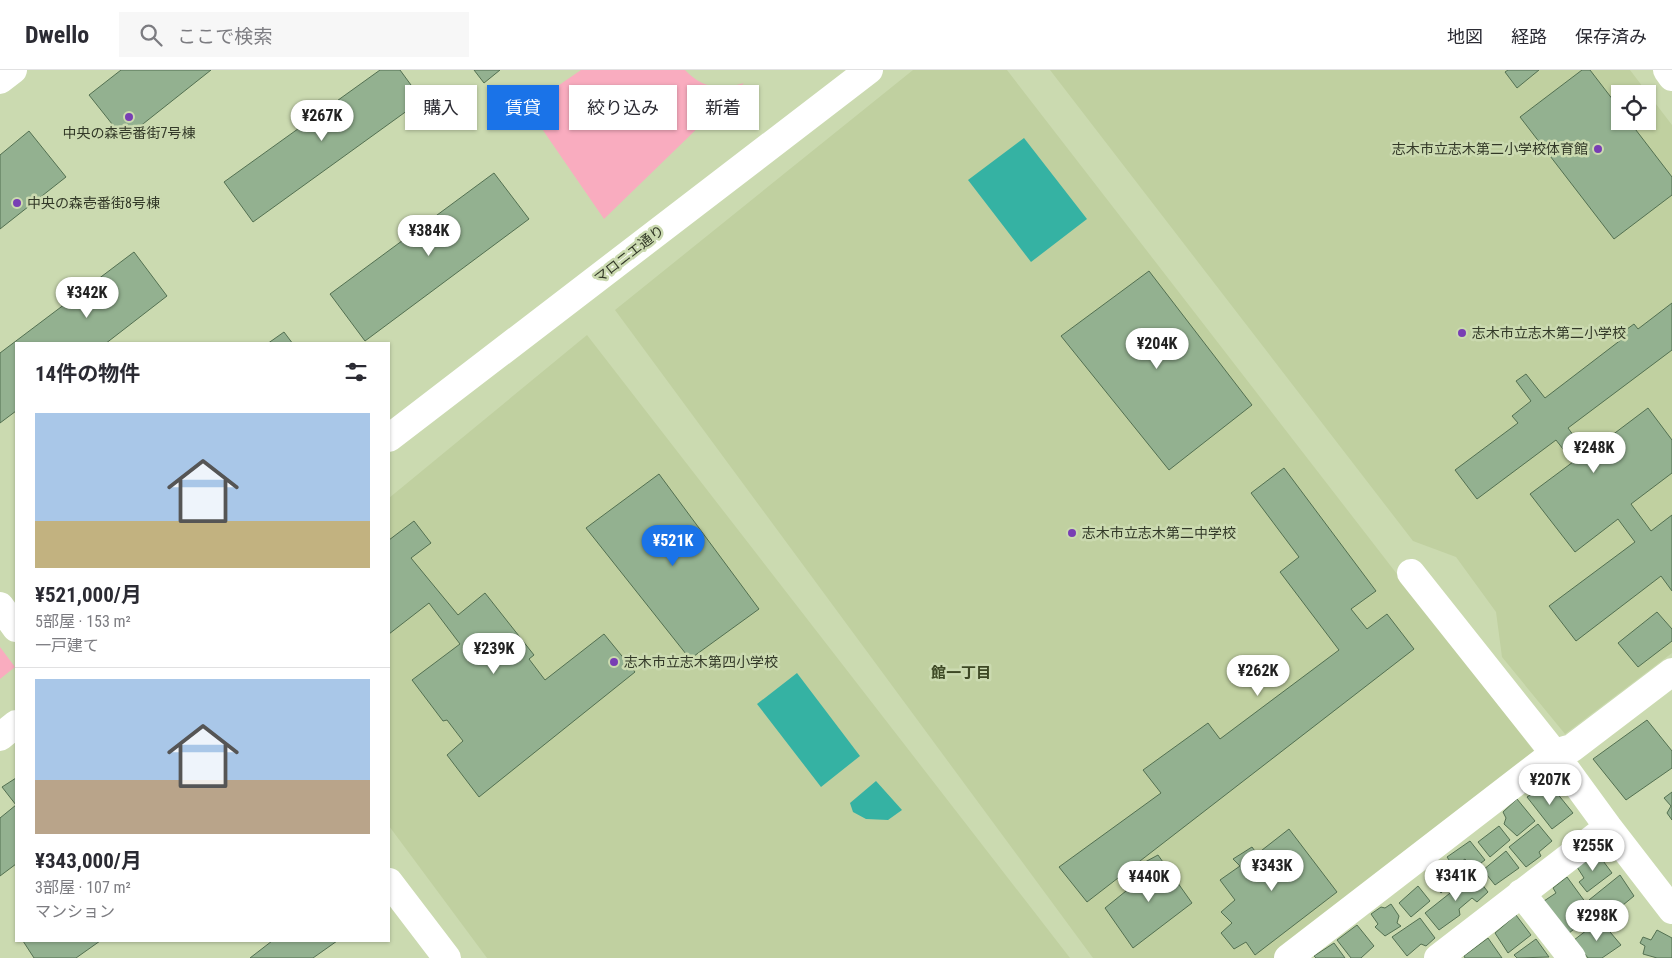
<!DOCTYPE html>
<html lang="ja">
<meta charset="utf-8">
<style>
body{margin:0;font-family:"Roboto Condensed","Noto Sans JP",sans-serif;background:#f7f7f7;color:#2b2b33;height:100vh;display:flex;flex-direction:column;font-size:19px;white-space:nowrap}
*{box-sizing:border-box;margin:0}
p{font-size:16px;color:#7c7c81}
.icon{flex:none;width:28px;height:28px;fill:none;stroke:currentColor;stroke-width:2;stroke-linecap:round;stroke-linejoin:round}
.map{position:relative;flex:1;overflow:hidden}
.side{position:absolute;left:15px;top:272px;width:375px;height:600px;display:flex;flex-direction:column;background:#fff;border-radius:0px;box-shadow:0 1px 4px #0004}
.side>*{flex:none}
.guide{position:absolute;left:405px;top:15px;width:475px;height:45px;display:flex;gap:10px}
.controls{position:absolute;left:1611px;top:15px;display:grid;gap:10px}
.controls a{display:grid;place-items:center;width:45px;height:45px;border-radius:0px;background:#fff;box-shadow:0 1px 4px #0004;font-size:25px}
.price{position:absolute;translate:-50% -42px;padding:0 11px;border-radius:18px;background:#fff;color:#222;font-size:16px;line-height:32px;filter:drop-shadow(0 1px 2px #0008)}
.price::after{content:'';position:absolute;left:50%;top:30px;width:15px;height:11px;margin-left:-8px;background:inherit;clip-path:polygon(0 0,100% 0,50% 100%)}
.price.selected{background:#1a73e8;color:#fff}
ul{padding:0;list-style:none}
li{display:grid;align-content:center;gap:10px;height:265px;padding:0 20px}
li+li{border-top:1px solid #e1e1e2}
li span{display:grid;place-items:center;height:155px;border-radius:0px;color:#555}
li>.icon{margin-inline-start:auto}
span .icon{width:90px;height:90px;fill:#fffc;stroke-width:1}
li b{font-size:21px}
h2{display:flex;justify-content:space-between;align-items:center;height:60px;padding:0 20px;font-size:21px}
.chip{padding:0 18px;border-radius:0px;background:#fff;box-shadow:0 1px 4px #0004;font-size:18px;line-height:45px}
.chip.selected{background:#1a73e8;color:#fff}
header{display:flex;align-items:center;gap:30px;box-sizing:border-box;height:70px;padding:0 25px;background:#fff;border-bottom:1px solid #e1e1e2}
header strong{font-size:24px}
nav{display:flex;gap:28px;margin-inline-start:auto;font-size:18px}
.search{width:350px;height:45px;background:#f7f7f7;display:flex;align-items:center;gap:12px;box-sizing:border-box;padding:0 18px;border-radius:0px;color:#7c7c81;font-size:19px}
.map>svg:first-child{display:block}
.built{fill:#c0d0a0;fill-rule:evenodd}
.green{fill:#f9acbf}
.water{fill:#35b2a3}
.building{fill:#93b190;stroke:#537051}
.lines{fill:none;stroke-linecap:round;stroke-linejoin:round}
.minor{stroke:#fff;stroke-width:28}
.poi-dot{fill:#783eb4;stroke:#cbdab0;stroke-width:2}
.labels{text-anchor:middle;stroke-width:5;stroke-linejoin:round;paint-order:stroke}
.poi-label{font-size:14px;fill:#333928;stroke:#cbdab0;text-anchor:start}
.street-label{font-size:14px;fill:#333928;stroke:#cbdab0}
.neighbourhood-label{font-size:15px;font-weight:bold;fill:#3d4824;stroke:#cbdab0}
</style>
<header>
<strong>Dwello</strong>
<div class="search"><svg class="icon" aria-label="search" viewBox="0 0 24 24"><circle cx="10" cy="10" r="6"/><path d="M15 15l6 6"/></svg>ここで検索</div>
<nav><a>地図</a><a>経路</a><a>保存済み</a></nav>
</header>
<div class="map">
<svg width="1672" height="888" viewBox="0 0 1672 888">
<rect width="100%" height="100%" fill="#cbdab0"/>
<path class="built" d="M913,0H1007L1537,685L1276,888H1093L615,240Z
M1050,0H1630L1672,55V583L1565,664L1502,587L1496,542L1456,487L1413,471ZM1620,24H1648V51H1620Z
M587,265L1070,888H487L389,756V428Z"/>
<path class="green" d="M581,0H685C703,19 720,20 744,13L604,149L527,37Z
M0,577L15,597L0,609Z"/>
<path class="water" d="M1024,68L1087,149L1031,192L968,110Z
M797,603L860,686L821,717L757,634Z
M876,711L902,740L888,750L866,749L853,742L850,733Z"/>
<path class="building" d="M121,0H211L124,69L89,25Z
M380,0H400L422,30L253,152L224,112Z
M474,0H500L484,13Z
M1508,0H1539L1517,18L1505,2Z
M1582,0H1590L1620,39V51H1629L1672,107V125L1614,169L1520,47Z
M29,61L66,107L0,159V85Z
M494,103L529,149L365,271L330,224Z
M134,182L167,226L105,274H16V341L0,353V283Z
M1149,201L1252,335L1169,400L1061,266Z
M1672,233V280L1568,358L1587,384L1648,338L1672,370V403L1631,434L1651,461L1672,445V521L1661,506L1576,571L1549,536L1635,472L1618,449L1575,482L1530,424L1573,392L1556,370L1477,429L1455,400L1518,353L1512,346L1531,331L1516,311L1526,304L1545,328L1626,266L1623,262L1634,254L1638,259Z
M284,262L293,274H267Z
M1284,398L1376,521L1351,539L1367,559L1387,544L1414,579L1087,832L1059,797L1161,723L1143,700L1208,653L1220,669L1339,580L1280,502L1299,487L1251,423Z
M659,404L759,539L690,589L586,458Z
M414,451L431,473L411,488L458,545L485,523L534,585L529,589L545,610L604,564L635,602L479,727L447,685L463,671L447,650L443,651L412,610L460,574L429,533L389,564V470Z
M1657,542L1672,559V571L1638,597L1618,573Z
M1647,650L1672,681V698L1626,730L1593,689Z
M16,708V735L2,717Z
M1544,716L1552,717L1573,743L1552,759L1527,727Z
M1672,722V750L1667,743L1671,736L1664,728Z
M1517,729L1535,751L1517,766L1504,754L1506,748L1503,742Z
M16,735V794L0,806V748Z
M1538,754L1552,771L1539,782L1541,786L1526,797L1509,777Z
M1499,756L1510,770L1490,787L1478,772Z
M1289,759L1337,822L1255,885L1246,872L1234,879L1221,863L1232,853L1221,842L1235,830L1220,810L1240,796L1233,789L1252,777L1257,784Z
M1470,771L1485,790L1473,799L1465,789L1454,797L1447,787Z
M1506,781L1519,798L1495,815L1483,800Z
M1598,784L1612,803L1587,822L1579,812L1584,808L1577,797Z
M1158,785L1192,833L1133,878L1105,838L1147,804L1145,792Z
M1441,793L1456,809L1441,823L1427,806Z
M1474,804L1488,822L1477,832L1472,828L1459,839L1460,845L1439,860L1425,843Z
M1620,805L1634,826L1606,849L1589,830Z
M1567,807L1594,844L1569,863L1544,831L1556,823L1553,818Z
M1418,816L1430,831L1411,847L1399,833Z
M1391,834L1399,846L1397,853L1401,856L1385,866L1375,857L1378,854L1371,844L1381,837L1385,838Z
M1516,845L1531,865L1508,883L1495,863Z
M1420,848L1435,868L1426,876L1421,874L1407,886L1392,867Z
M1600,850L1621,875L1602,888H1588L1574,870Z
M1357,855L1374,876L1361,888H1351L1337,870Z
M1657,860L1672,868V888H1657L1643,884L1645,876L1640,873L1643,867L1651,870Z
M1488,868L1502,888H1465L1464,886Z
M1536,869L1549,887L1517,888L1514,885Z
M23,871H100L76,888H34Z
M272,871H337L313,888H250Z
M1334,873L1345,888H1316L1314,886Z"/>
<g class="lines">
<path class="minor" d="M1667,0L1672,7
M0,10L13,0
M389,368L869,0
M1411,503L1554,683L1608,757L1672,840
M0,536L16,558
M0,667L16,654
M389,812L447,888
M1521,823L1572,888
M1288,888L1554,683L1572,678L1672,602
M1438,888L1608,757"/>
</g>
<g class="poi-dot">
<circle cx="129" cy="47" r="5"/>
<circle cx="1598" cy="79" r="5"/>
<circle cx="17" cy="133" r="5"/>
<circle cx="1462" cy="263" r="5"/>
<circle cx="1072" cy="463" r="5"/>
<circle cx="614" cy="592" r="5"/>
</g>
<g class="labels">
<g class="poi-label">
<text x="129" y="68" text-anchor="middle">中央の森壱番街7号棟</text>
<text x="1588" y="84" text-anchor="end">志木市立志木第二小学校体育館</text>
<text x="27" y="138">中央の森壱番街8号棟</text>
<text x="1472" y="268">志木市立志木第二小学校</text>
<text x="1082" y="468">志木市立志木第二中学校</text>
<text x="624" y="597">志木市立志木第四小学校</text>
</g>
<g class="street-label">
<text transform="translate(629 184) rotate(-38)" y="5">マロニエ通り</text>
</g>
<g class="neighbourhood-label">
<text x="961" y="608">館一丁目</text>
</g>
</g>
</svg>
<div class="controls">
<a><svg class="icon" aria-label="locate" viewBox="0 0 24 24"><circle cx="12" cy="12" r="6"/><path d="M12 2v4M12 18v4M2 12h4M18 12h4"/></svg></a>
</div>
<b class="price" style="left:322px;top:72px">¥267K</b>
<b class="price" style="left:429px;top:187px">¥384K</b>
<b class="price" style="left:87px;top:249px">¥342K</b>
<b class="price" style="left:1157px;top:300px">¥204K</b>
<b class="price" style="left:1594px;top:404px">¥248K</b>
<b class="price selected" style="left:673px;top:497px">¥521K</b>
<b class="price" style="left:494px;top:605px">¥239K</b>
<b class="price" style="left:1258px;top:627px">¥262K</b>
<b class="price" style="left:1550px;top:736px">¥207K</b>
<b class="price" style="left:1593px;top:802px">¥255K</b>
<b class="price" style="left:1272px;top:822px">¥343K</b>
<b class="price" style="left:1456px;top:832px">¥341K</b>
<b class="price" style="left:1149px;top:833px">¥440K</b>
<b class="price" style="left:1597px;top:872px">¥298K</b>
<div class="guide">
<a class="chip">購入</a>
<a class="chip selected">賃貸</a>
<a class="chip">絞り込み</a>
<a class="chip">新着</a>
</div>
<section class="side">
<h2>14件の物件<svg class="icon" aria-label="filters" viewBox="0 0 24 24"><path d="M4 7h16M4 17h16"/><circle cx="9" cy="7" r="2"/><circle cx="15" cy="17" r="2"/></svg></h2>
<ul>
<li><span style="background:linear-gradient(#a9c7e8 70%,#c2b280 0)"><svg class="icon" aria-label="home" viewBox="0 0 24 24"><path d="M3 11l9-7 9 7M6 9v11h12V9"/></svg></span><div><b>¥521,000/月</b><p>5部屋 · 153 m²</p><p>一戸建て</p></div></li>
<li><span style="background:linear-gradient(#a9c7e8 65%,#b9a48a 0)"><svg class="icon" aria-label="home" viewBox="0 0 24 24"><path d="M3 11l9-7 9 7M6 9v11h12V9"/></svg></span><div><b>¥343,000/月</b><p>3部屋 · 107 m²</p><p>マンション</p></div></li>
</ul>
</section>
</div>
